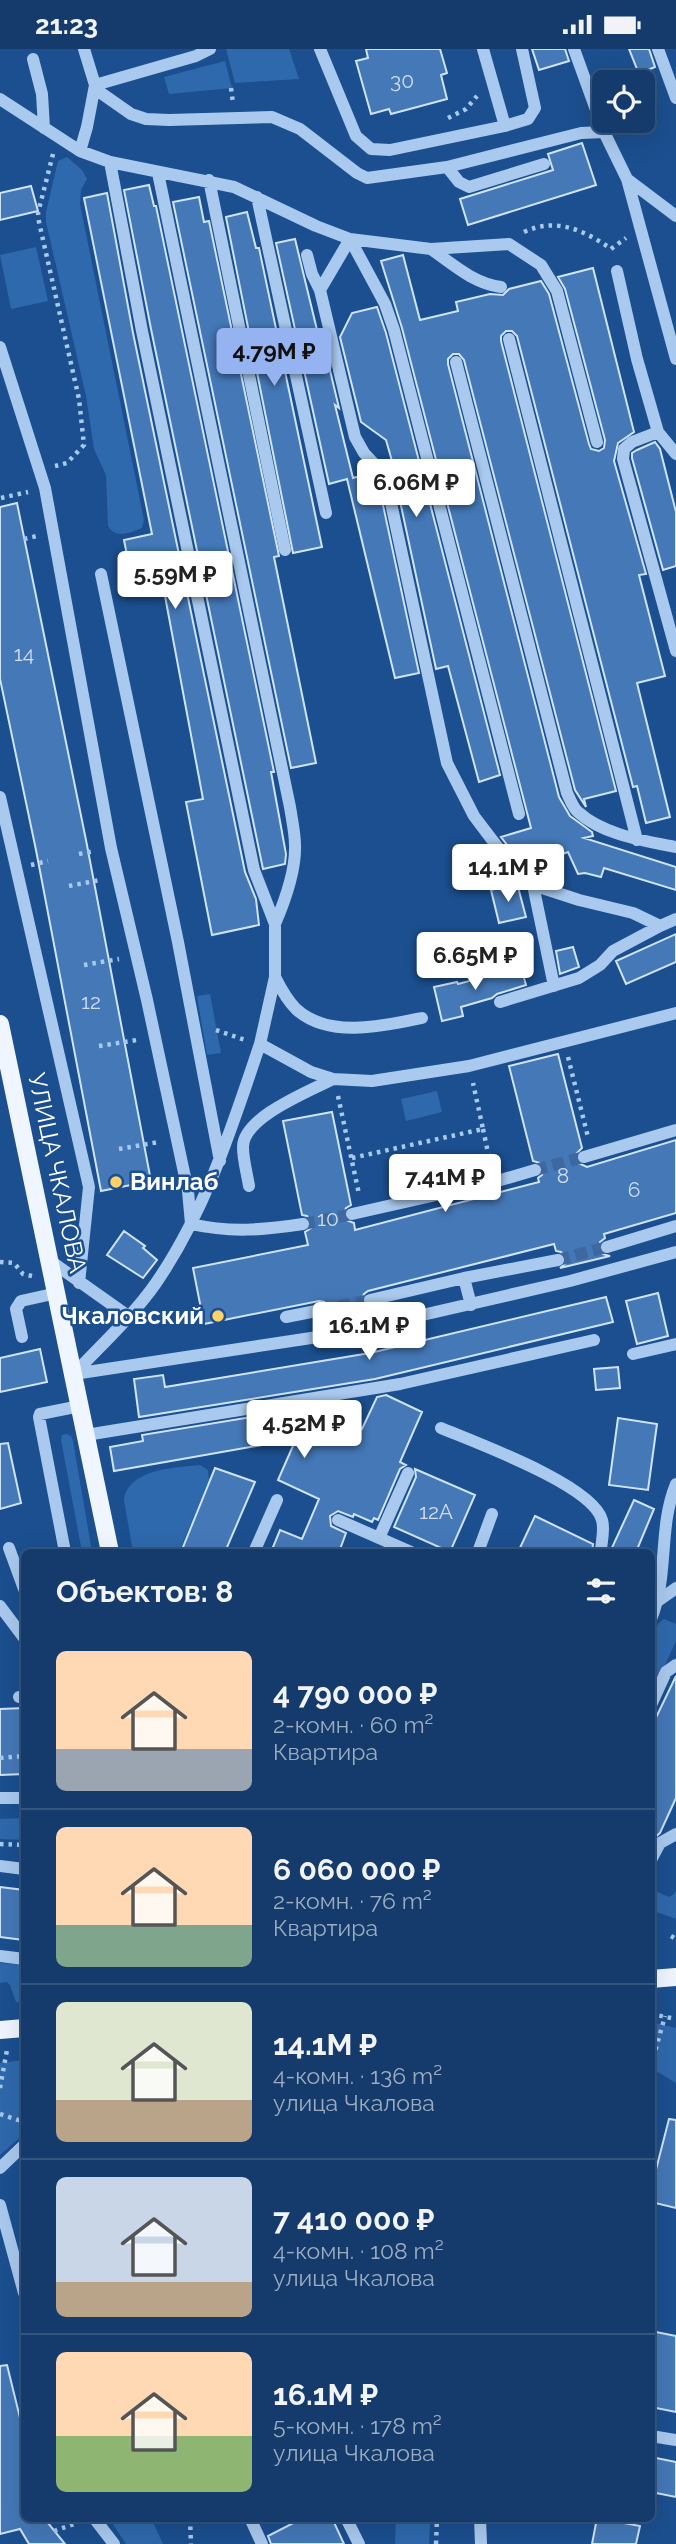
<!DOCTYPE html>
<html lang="ru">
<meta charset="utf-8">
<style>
body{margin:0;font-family:Raleway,sans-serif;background:#214673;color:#f1f3f6;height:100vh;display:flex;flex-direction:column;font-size:26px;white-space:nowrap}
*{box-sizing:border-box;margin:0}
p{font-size:23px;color:#9dadc1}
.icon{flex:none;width:38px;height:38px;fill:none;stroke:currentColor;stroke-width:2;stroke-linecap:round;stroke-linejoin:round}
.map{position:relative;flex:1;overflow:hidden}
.drawer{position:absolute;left:21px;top:1500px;width:634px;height:973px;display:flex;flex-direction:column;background:#143b6b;border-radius:10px;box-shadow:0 7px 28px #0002,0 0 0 2px #33557e}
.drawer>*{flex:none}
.controls{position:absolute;left:592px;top:21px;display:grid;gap:14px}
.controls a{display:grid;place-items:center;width:63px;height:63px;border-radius:10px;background:#143b6b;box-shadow:0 7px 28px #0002,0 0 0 2px #33557e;font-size:35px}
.price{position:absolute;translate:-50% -60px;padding:0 16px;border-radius:7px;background:#fff;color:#222;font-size:23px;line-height:46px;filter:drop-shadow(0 2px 4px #0008)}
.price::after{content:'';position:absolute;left:50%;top:42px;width:21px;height:16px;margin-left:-10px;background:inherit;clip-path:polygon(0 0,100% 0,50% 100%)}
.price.selected{background:#95b2f1;color:#111}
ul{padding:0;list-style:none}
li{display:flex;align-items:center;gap:21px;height:175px;padding:0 35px}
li+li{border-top:2px solid #33557e}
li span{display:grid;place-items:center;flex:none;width:196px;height:140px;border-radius:10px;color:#555}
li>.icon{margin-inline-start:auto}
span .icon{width:84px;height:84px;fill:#fffc;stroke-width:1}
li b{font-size:30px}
h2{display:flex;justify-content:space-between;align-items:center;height:84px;padding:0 35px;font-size:30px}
.status{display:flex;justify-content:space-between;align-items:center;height:49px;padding:0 35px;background:#143b6b;direction:ltr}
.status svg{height:19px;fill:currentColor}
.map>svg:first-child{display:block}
.green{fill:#2e69ad}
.building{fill:#4478b7;stroke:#cfe3fa;stroke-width:2}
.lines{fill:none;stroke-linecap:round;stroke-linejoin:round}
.minor-tunnel{stroke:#3d69a0;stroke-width:12;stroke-dasharray:12 6;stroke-linecap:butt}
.path{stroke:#a9c9ee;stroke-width:4.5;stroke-dasharray:3.5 5;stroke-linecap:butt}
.minor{stroke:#a9c9ee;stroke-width:12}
.major{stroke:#f0f6ff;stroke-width:18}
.poi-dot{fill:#ffd166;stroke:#1b4f8f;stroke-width:2.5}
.labels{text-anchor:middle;stroke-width:5;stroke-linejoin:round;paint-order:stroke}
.number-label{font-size:21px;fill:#d0dded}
.street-label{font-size:24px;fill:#fff;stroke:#1b4f8f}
.poi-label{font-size:24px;font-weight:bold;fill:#fff;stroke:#1b4f8f;text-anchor:start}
</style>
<div class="status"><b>21:23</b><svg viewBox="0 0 49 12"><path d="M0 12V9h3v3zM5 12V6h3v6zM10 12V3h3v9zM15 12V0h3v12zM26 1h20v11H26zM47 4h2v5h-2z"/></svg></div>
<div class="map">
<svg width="676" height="2495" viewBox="0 0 676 2495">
<rect width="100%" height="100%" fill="#1b4f8f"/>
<path class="green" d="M226,0H289L299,30L235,34Z
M225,12L232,39L169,45L164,28Z
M67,108L82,121L87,130L81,141L80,155L144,471L142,479C130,484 115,490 108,477L106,426L94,400L86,347L46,173V163L58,112Z
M36,198L48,252L11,260L0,206Z
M210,945L221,1004L207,1006L197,947Z
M437,1042L442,1063L406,1072L401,1050Z
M66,1385L71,1387L73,1392L92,1503H82L61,1391L62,1386Z
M200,1416L208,1421L209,1431L179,1503H133L124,1451C129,1419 175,1419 200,1416Z
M664,1570L676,1575V1592L651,1647C651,1624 642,1584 664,1570Z
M24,1769V1791L0,1790V1770Z
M651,1840L669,1848L674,1845L676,1842V1870L651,1861Z
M0,1914L24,1916V1954L16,1953L10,1936L7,1933L0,1934Z
M651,1973L676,1979V2034L651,2019Z
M24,2011V2085L0,2106V2014Z
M109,2469H151L163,2495H126Z
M396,2471L430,2473L429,2495H395Z"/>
<path class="building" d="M366,0H440L447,24L441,26L447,50L391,65L389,60L371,65L356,12L368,9Z
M532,0H565L569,12L539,21Z
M629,0H649L655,18L639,25Z
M582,94L596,136L468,176L460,150L553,121L548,105Z
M149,136L154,157H156L274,723H271L286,805L285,815L263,820L151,280L124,141Z
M31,137L38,162L0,171V144Z
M107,144L133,284L245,823L256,850L259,876L212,886L186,753L203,750L159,515L130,521L124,491L152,485L84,149Z
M199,148L204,173L209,172L279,507L274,508L316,714L291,719L173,153Z
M247,163L256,199H259L322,498L293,504L226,168Z
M295,190L326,318L328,313L339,359L335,356L353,429L371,424L383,456L419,624L395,629L347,430L329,435L276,194Z
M403,206L420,271L458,262L456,253L490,245L503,246L509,240L541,232L549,245L589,395L591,400L599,402L604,399L605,391L565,240L558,228L593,219L634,383L618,394L614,412L646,525L639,526L665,627L637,634L670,768L646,774L637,737L633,738L517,287L512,282H506L501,287V292L616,742L584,750L586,758L575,741L464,311L459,305H453L448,310V315L559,748L570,767L592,783L593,787L584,789L676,818V841L604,819L601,828L585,824L578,825L568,803L543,812L550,832L527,822L501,788L531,779L402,279L381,212Z
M377,258L386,284L500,726L479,733L448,617L436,620L400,452L389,420L394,419L386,391L361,373L340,288L352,264Z
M655,393L660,400L676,463V517L663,521L632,409V404L637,401Z
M17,454L86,791L151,1132L101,1142L36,801L0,630V458Z
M515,835L518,838L526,868L499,874L491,841Z
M676,885V913L626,935L616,912Z
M573,898L579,918L560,925L556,902Z
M521,918L526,936L497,945L492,949L461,958L463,967L442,972L434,938L457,933L458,935Z
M558,1005L582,1099L576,1105L578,1114L587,1118L676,1091V1164L604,1185L605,1189L600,1193L599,1200L602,1205L610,1207L560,1219L566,1214V1209L561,1203L556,1202L554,1195L368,1242L364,1245L361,1252L364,1257L370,1260L326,1268L329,1259L324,1253L319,1252L204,1275L193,1219L308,1196L305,1183L311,1179V1173L307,1167L302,1166L283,1072L332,1063L351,1156L346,1159L343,1166L346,1171L354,1174L355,1181L539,1133L538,1129L542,1126L543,1119L540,1114L533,1112L509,1017Z
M124,1182L145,1197L143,1199L157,1211L143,1229L107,1206Z
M658,1244L668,1287L637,1295L626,1252Z
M606,1248L613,1273L375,1330L139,1368L134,1330L163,1326L165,1338L370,1304Z
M40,1300L47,1333L0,1343V1309Z
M618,1318L620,1339L596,1341L594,1320Z
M386,1346L422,1363L400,1413L406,1416L400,1420L378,1471L374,1469L372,1473L354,1465L353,1468L338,1462L330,1467L331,1477L346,1484L339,1503H271L280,1481L302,1490L319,1450L278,1431L296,1390L114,1422L110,1398L143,1392L142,1386L312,1358L362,1380L377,1348Z
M618,1369L657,1375L648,1441L609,1436Z
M8,1394L21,1454L0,1460V1395Z
M215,1419L255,1433L225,1503H181Z
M415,1420L475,1446L450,1503L394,1478L416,1428Z
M634,1451L654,1460L636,1503H610Z
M535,1467L593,1495L592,1503H518Z
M676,1627V1749L660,1784L651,1792V1679Z
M24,1659V1725L0,1726V1660Z
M0,1838L24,1841V1891L0,1888Z
M669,2070L676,2071V2159L651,2153V2140Z
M651,2282L676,2287V2363L651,2358Z
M7,2316L24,2385V2469H44L65,2495H29L20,2480L0,2485V2317Z
M651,2408L676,2413V2448L651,2443Z
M303,2469H332L344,2495H271L268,2487Z
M597,2469L640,2477L636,2495H592Z"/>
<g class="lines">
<path class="minor-tunnel" d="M535,1121L584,1108
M303,1175L352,1165
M558,1211L607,1198
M321,1261L370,1251"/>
<path class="path" d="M231,39L233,54
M448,69L466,60L477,47
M53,105L38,164L39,173L79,350L84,396L67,414L55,417
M524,183C556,168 583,181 610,199
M611,200L626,189
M1,449L28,443
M24,490L37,487
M79,805L95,802
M31,816L48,812
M69,837L100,831
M84,916L119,910
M216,981L245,991
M99,997L137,991
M568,1008L588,1088
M338,1047L359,1145
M483,1080L491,1118
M119,1100L159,1093
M352,1109L483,1080L473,1034
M0,1213L14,1214L23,1225L32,1227
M0,1709L24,1707
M0,1795L24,1796
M671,1887L676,1890
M651,1965L676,1970
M651,2017L665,1967
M0,2039L7,2001
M0,2065L24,2073
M190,2469L191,2495
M54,2482L77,2474
M436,2495L437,2469"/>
<path class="minor" d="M84,0L95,36L101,44L131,65L146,70L169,71L272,68L300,80L357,124L367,129L447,118L581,84L604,83
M320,0L356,87L371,100L390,101L505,77L483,0
M574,0L604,83L627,130L676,310
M658,0L676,49
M33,10L42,45L44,79
M0,50L80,102L110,113L234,138L316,177L350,190L431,200L509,195L541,216L557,242L597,393
M505,77L528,70L535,59L522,0
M80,102L87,78L95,36L196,7L210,0
M110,113L142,282L254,821L275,875V928L260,995
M447,118L459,133L469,138L544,115
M158,124L290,758C292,771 295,784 295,796C296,820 284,854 275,875
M627,130L676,167
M209,131L285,501
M257,148L326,464
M431,200C454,216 473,234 501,238
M307,206L312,225L320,241
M617,222L637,310L658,383L676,405
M509,290L637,791
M0,298L45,439L111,799L147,951L188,1142L191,1175C231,1184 263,1181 303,1175
M456,313L567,744C570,750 573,759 578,763C603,786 645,792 676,798
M658,383L632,393L624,400L623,410L676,602
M101,525L178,893L220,1112
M0,748L89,1138L79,1234
M519,765L394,281L385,255L350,190L320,241L355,388L364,404L381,422L391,454L447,714L474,767L521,829L533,836L579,851L633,864L660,877L676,870
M533,836L554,937
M275,928C281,940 287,951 296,960C328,990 384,977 422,969
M500,953L579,929L600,916L613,902L660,877
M584,1108L676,1081
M249,1137C247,1124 243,1111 243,1098C243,1068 310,1042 333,1030
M352,1165L494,1133L535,1121
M607,1198L676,1177
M49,1211L128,1267
M464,1229L471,1256
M370,1251L464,1229L558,1211
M286,1268L321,1261
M22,1288L16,1260L21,1252L57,1244
M633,1305L676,1295
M74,1325C102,1295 133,1267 156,1234C206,1161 232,1078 260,995L311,1023L333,1030L372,1032L469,1017L676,964
M74,1325L344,1284L570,1232L676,1203
M441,1379C474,1393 593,1436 602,1471C605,1482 601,1493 601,1503
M86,1386L400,1335L594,1291
M338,1471L411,1503
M379,1489L408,1424
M9,1499L24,1540
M65,1503L39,1368L40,1365L80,1357
M254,1503L277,1451
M478,1503L492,1465
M658,1552L676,1539
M0,1557L24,1589
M651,1570C669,1527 658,1478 676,1435
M19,1648H24
M651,1656L666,1623L676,1616
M0,1749H24
M651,1811L660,1794L676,1785
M0,1817L24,1820
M0,1907L24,1910
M0,2119L24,2096
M0,2156L24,2244
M651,2387L676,2391
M94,2469L114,2495
M250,2469L262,2495
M346,2469L359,2495
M480,2469L481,2495"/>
<path class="major" d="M0,975L110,1503
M651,1930L676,1928
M0,1981L24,1979"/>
</g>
<g class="poi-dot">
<circle cx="116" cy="1133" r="7"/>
<circle cx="218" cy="1267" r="7"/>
</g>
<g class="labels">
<g class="number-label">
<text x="402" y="39">30</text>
<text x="24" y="612">14</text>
<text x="91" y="960">12</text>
<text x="563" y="1134">8</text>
<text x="634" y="1148">6</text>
<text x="328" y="1177">10</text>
<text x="436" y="1470">12А</text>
</g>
<g class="street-label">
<text transform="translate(57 1124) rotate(78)" y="8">УЛИЦА ЧКАЛОВА</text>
</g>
<g class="poi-label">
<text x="130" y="1141">Винлаб</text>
<text x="204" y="1275" text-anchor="end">Чкаловский</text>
</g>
</g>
</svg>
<div class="controls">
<a><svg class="icon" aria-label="locate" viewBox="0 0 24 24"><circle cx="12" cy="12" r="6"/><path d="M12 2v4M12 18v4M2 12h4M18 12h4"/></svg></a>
</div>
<b class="price selected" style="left:274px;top:339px">4.79M ₽</b>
<b class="price" style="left:416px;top:470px">6.06M ₽</b>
<b class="price" style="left:175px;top:562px">5.59M ₽</b>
<b class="price" style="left:508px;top:855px">14.1M ₽</b>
<b class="price" style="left:475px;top:943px">6.65M ₽</b>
<b class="price" style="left:445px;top:1165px">7.41M ₽</b>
<b class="price" style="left:369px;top:1313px">16.1M ₽</b>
<b class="price" style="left:304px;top:1411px">4.52M ₽</b>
<section class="drawer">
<h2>Объектов: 8<svg class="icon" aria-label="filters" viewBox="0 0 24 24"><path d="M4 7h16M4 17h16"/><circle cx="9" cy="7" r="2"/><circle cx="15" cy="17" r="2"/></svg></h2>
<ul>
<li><span style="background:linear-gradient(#ffd9b3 70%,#9aa5b1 0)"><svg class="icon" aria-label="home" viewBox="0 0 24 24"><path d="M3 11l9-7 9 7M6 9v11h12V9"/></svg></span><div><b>4 790 000 ₽</b><p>2-комн. · 60 m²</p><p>Квартира</p></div></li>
<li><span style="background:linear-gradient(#ffd9b3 70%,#7fa58c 0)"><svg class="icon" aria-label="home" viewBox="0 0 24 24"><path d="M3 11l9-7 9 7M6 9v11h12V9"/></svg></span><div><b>6 060 000 ₽</b><p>2-комн. · 76 m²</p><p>Квартира</p></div></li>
<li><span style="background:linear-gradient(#dfe7d0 70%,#b9a48a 0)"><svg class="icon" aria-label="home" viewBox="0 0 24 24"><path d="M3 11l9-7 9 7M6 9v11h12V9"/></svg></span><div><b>14.1M ₽</b><p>4-комн. · 136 m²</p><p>улица Чкалова</p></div></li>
<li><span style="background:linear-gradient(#c9d6e8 75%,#b9a48a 0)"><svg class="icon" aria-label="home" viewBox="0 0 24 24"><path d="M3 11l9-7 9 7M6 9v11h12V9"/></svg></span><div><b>7 410 000 ₽</b><p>4-комн. · 108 m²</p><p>улица Чкалова</p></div></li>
<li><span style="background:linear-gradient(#ffd9b3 60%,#8fb573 0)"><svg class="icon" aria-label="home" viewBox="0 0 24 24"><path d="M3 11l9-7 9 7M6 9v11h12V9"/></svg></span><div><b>16.1M ₽</b><p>5-комн. · 178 m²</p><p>улица Чкалова</p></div></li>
</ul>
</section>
</div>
